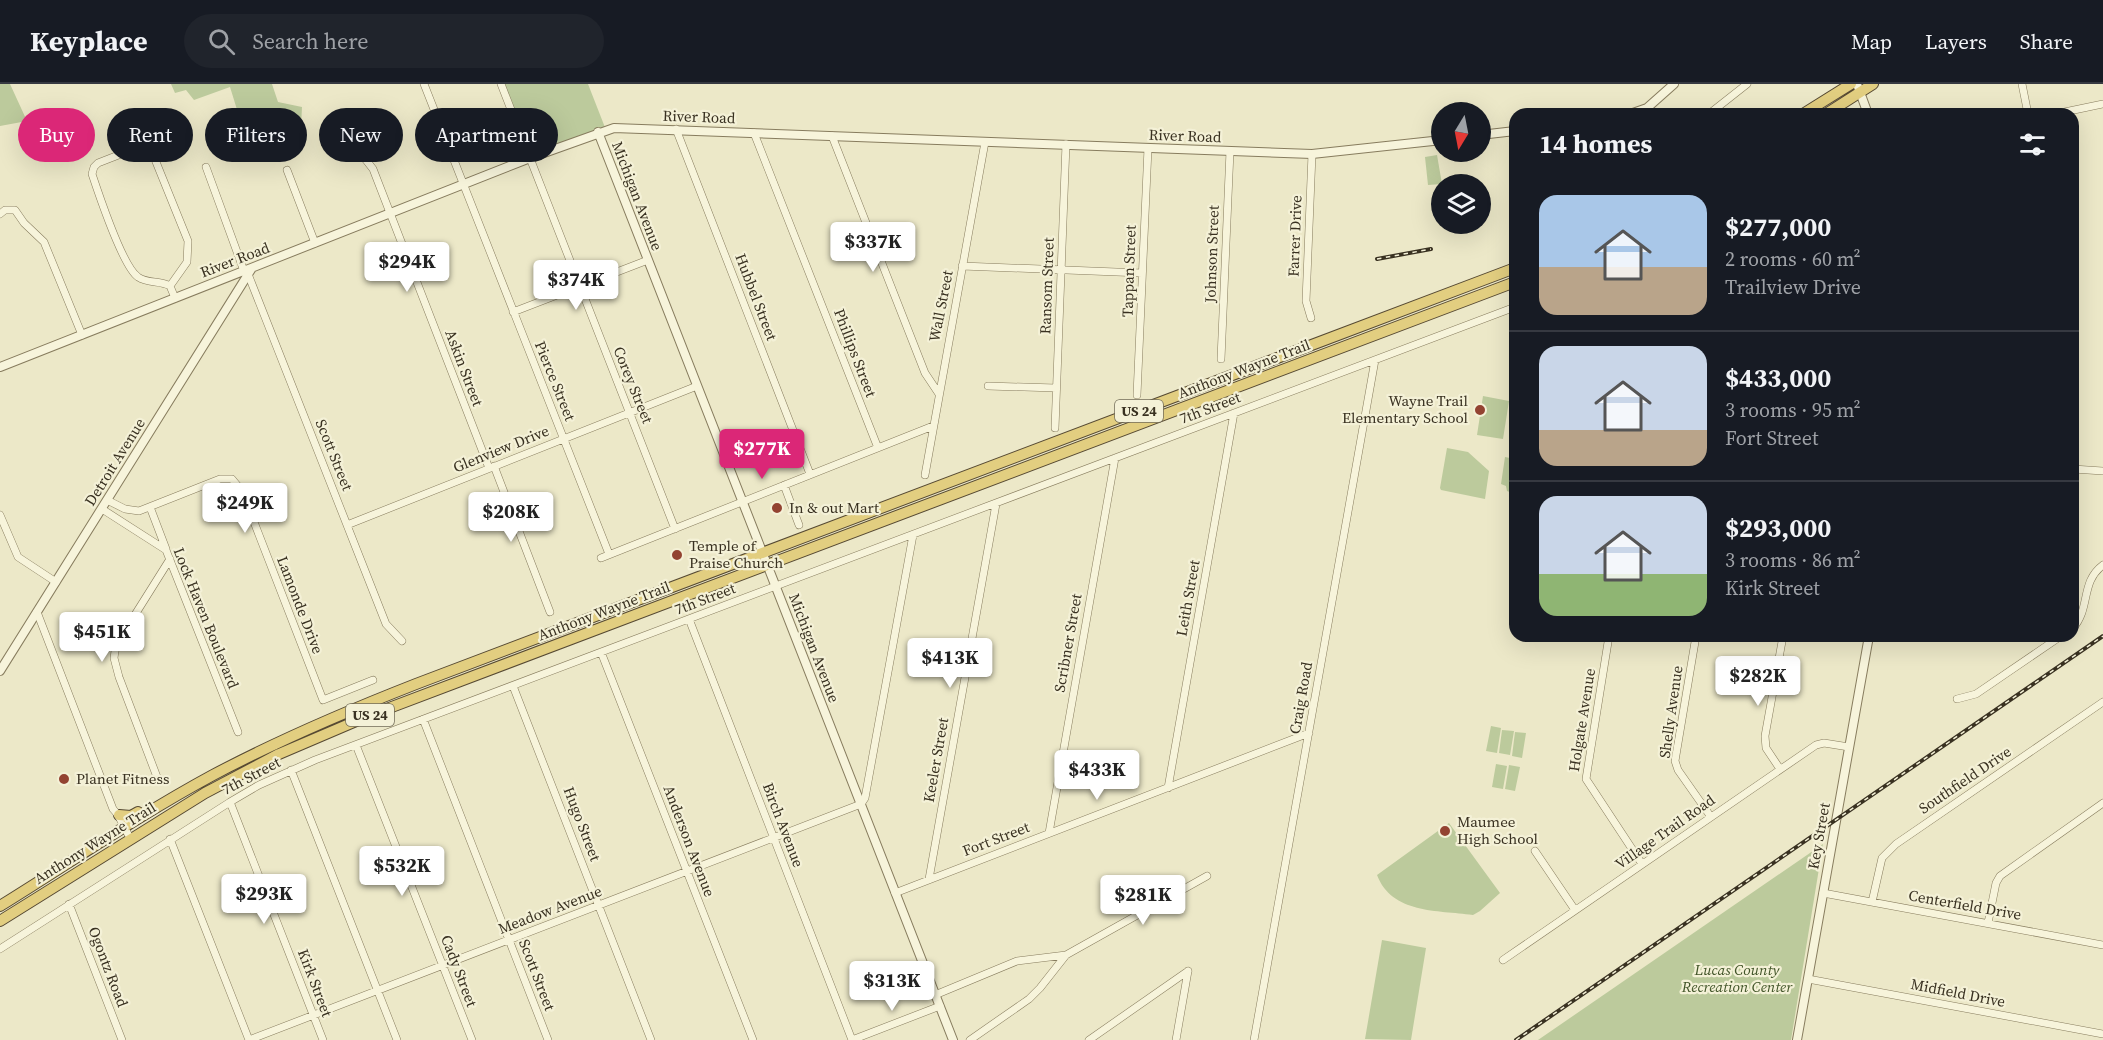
<!DOCTYPE html>
<meta charset="utf-8">
<style>
body{margin:0;font-family:"Source Serif 4",serif;background:#20242c;color:#f1f3f6;height:100vh;display:flex;flex-direction:column;font-size:22px;white-space:nowrap}
*{box-sizing:border-box;margin:0}
p{font-size:20px;color:#9ea1a6}
.icon{flex:none;width:33px;height:33px;fill:none;stroke:currentColor;stroke-width:2;stroke-linecap:round;stroke-linejoin:round}
.map{position:relative;flex:1;overflow:hidden}
.panel{position:absolute;left:1509px;top:24px;width:570px;height:534px;display:flex;flex-direction:column;background:#171b24;border-radius:18px;box-shadow:0 6px 24px #0002}
.panel>*{flex:none}
.top-card{position:absolute;left:18px;top:24px;width:570px;height:54px;display:flex;gap:12px}
.needle{width:39px;rotate:190deg}
.tools{position:absolute;left:1431px;top:18px;display:grid;gap:12px}
.tools a{display:grid;place-items:center;width:60px;height:60px;border-radius:50%;background:#171b24;box-shadow:0 6px 24px #0002;font-size:30px}
.price{position:absolute;translate:-50% -51px;padding:0 14px;border-radius:6px;background:#fff;color:#222;font-size:20px;line-height:39px;filter:drop-shadow(0 2px 3px #0008)}
.price::after{content:'';position:absolute;left:50%;top:36px;width:18px;height:14px;margin-left:-9px;background:inherit;clip-path:polygon(0 0,100% 0,50% 100%)}
.price.on{background:#db2777;color:#fff}
ul{padding:0;list-style:none}
li{display:flex;align-items:center;gap:18px;height:150px;padding:0 30px}
li+li{border-top:2px solid #363941}
li span{display:grid;place-items:center;flex:none;width:168px;height:120px;border-radius:18px;color:#555}
li>.icon{margin-inline-start:auto}
span .icon{width:72px;height:72px;fill:#fffc;stroke-width:1}
li b{font-size:26px}
h2{display:flex;justify-content:space-between;align-items:center;height:72px;padding:0 30px;font-size:26px}
.chip{padding:0 21px;border-radius:27px;background:#171b24;box-shadow:0 6px 24px #0002;font-size:21px;line-height:54px}
.chip.on{background:#db2777;color:#fff}
header{display:flex;align-items:center;gap:36px;box-sizing:border-box;height:84px;padding:0 30px;background:#171b24;border-bottom:2px solid #363941}
header strong{font-size:28px}
nav{display:flex;gap:33px;margin-inline-start:auto;font-size:21px}
.search{width:420px;height:54px;background:#20242c;display:flex;align-items:center;gap:15px;box-sizing:border-box;padding:0 21px;border-radius:33px;color:#9ea1a6;font-size:22px}
.map>svg:first-child{display:block}
.green{fill:#bcca9c}
.lines{fill:none;stroke-linecap:round;stroke-linejoin:round}
.minor-casing{stroke:#877c5e;stroke-width:8}
.tertiary-casing{stroke:#877c5e;stroke-width:10}
.trunk-casing{stroke:#564932;stroke-width:12}
.minor{stroke:#f7f4db;stroke-width:7}
.tertiary{stroke:#f7f4db;stroke-width:8}
.trunk{stroke:#e2ce80;stroke-width:10}
.rail-casing{stroke:#393121;stroke-width:4}
.rail{stroke:#f4f1d7;stroke-width:1.5;stroke-dasharray:4.5;stroke-linecap:butt}
.poi-dot{fill:#934331;stroke:#f4f1d7;stroke-width:2}
.labels{text-anchor:middle;stroke-width:4.5;stroke-linejoin:round;paint-order:stroke}
.shield{fill:#f4f1d7;stroke:#716b58;stroke-width:1.5}
.shield-label{font-size:14px;font-weight:bold;fill:#393121}
.street-label{font-size:15px;fill:#393121;stroke:#f4f1d7}
.poi-label{font-size:15px;fill:#393121;stroke:#f4f1d7;text-anchor:start}
.park-label{font-size:15px;font-style:italic;fill:#415428;stroke:#f4f1d7}
</style>
<header>
<strong>Keyplace</strong>
<div class="search"><svg class="icon" aria-label="search" viewBox="0 0 24 24"><circle cx="10" cy="10" r="6"/><path d="M15 15l6 6"/></svg>Search here</div>
<nav><a>Map</a><a>Layers</a><a>Share</a></nav>
</header>
<div class="map">
<svg width="2103" height="956" viewBox="0 0 2103 956">
<rect width="100%" height="100%" fill="#ece8c8"/>
<path class="green" d="M0,0H10L27,37L0,42Z
M171,0H272L278,18L302,23L301,43L218,74L212,62L239,32L230,3L194,16L186,6L175,9Z
M502,0H588L606,46L530,74Z
M1437,71L1442,100L1428,101L1425,73Z
M1483,312L1509,317L1503,355L1477,351Z
M1447,364L1468,368L1489,387L1485,415L1441,406L1440,404Z
M1505,373L1515,375V410L1507,407L1506,402L1501,400Z
M1491,642L1501,644L1497,669L1486,667Z
M1502,646L1514,647L1510,671L1499,669Z
M1515,648L1526,649L1522,674L1512,672Z
M1496,680L1507,682L1503,705L1492,703Z
M1509,681L1520,683L1515,707L1505,705Z
M1449,739L1500,809L1480,827L1473,831C1437,826 1392,830 1377,791Z
M1823,760L1791,956H1538Z
M1382,856L1426,864L1411,956L1365,955Z"/>
<g class="lines">
<defs>
<path id="minor" d="M424,0L609,470
M501,0L675,445
M2022,0L2028,30
M1709,30L1747,0
M2055,30L2103,20
M346,31L354,66L366,76L373,85L489,384
M676,45L810,390
M754,49L878,364
M832,52L925,289L939,310
M206,83L244,187
M287,86L315,159
M0,130L5,126H15L24,139L44,158L82,251
M962,182L1142,189
M248,190L386,540L402,557
M170,202C160,196 148,200 138,193C123,183 99,111 92,90L94,83L98,79L139,63H145L152,68L188,157L187,178L170,202L175,214
M513,228L648,176
M1311,234L1306,217L1312,70
M1221,275L1230,67
M988,302L1056,304
M1137,311L1148,64
M1055,344L1066,60
M494,382L550,528
M2073,385L2103,387
M925,391L985,58
M784,401L799,441
M107,416L125,425L139,427L220,395H232L242,407L323,616L373,596
M150,423L166,465
M102,425L166,466L238,648
M0,431L18,473L56,498
M347,441L697,302
M601,474L933,342
M37,528L113,725C121,733 124,745 131,755
M689,535L852,956L940,922
M2073,544C2091,524 2080,498 2103,481
M1609,552L1586,695L1642,780
M1696,552L1675,677L1678,686L1711,733
M601,568L753,956
M513,602L651,956
M1957,615L1976,610L2061,552
M423,635L548,956
M356,661L472,956
M1780,685L1766,664L1765,652L1783,552
M291,686L397,956
M157,693L119,593L114,574L115,567L121,553L170,475
M1168,704L1234,329
M230,718L323,956
M1049,749L1115,374
M170,755L249,956
M1535,767L1575,826
M929,795L996,420
M895,809L1309,649
M1823,809L2103,861
M1872,818L1882,774L1896,760L2103,618
M69,820L122,956
M1988,839L1996,799L2000,792L2103,719
M0,865L230,718L259,701L315,676L1515,223
M1503,876L1816,661L1824,659L1849,663
M1808,895L2103,950
M935,911L1017,877L1066,871
M249,956L861,720L865,714L913,451
M970,956L1029,915L1040,904L1066,871L1207,792
M1089,956L1188,887
M1176,956L1188,887
M1254,956L1375,276"/>
<path id="tertiary" d="M1857,0L1868,30
M1630,30L1647,24L1674,0
M598,48L953,956
M1480,51L1515,47
M0,283L530,74L614,44L1312,70L1442,56
M0,587L252,184
M1797,956L1869,552"/>
<path id="trunk" d="M1803,30L1851,0
M1826,30L1873,0
M119,731L131,732L138,728
M0,822C71,778 139,731 213,691C279,656 347,627 416,600L1515,184
M0,837L205,709L279,670L368,632L1515,198"/>
</defs>
<use href="#minor" class="minor-casing"/>
<use href="#tertiary" class="tertiary-casing"/>
<use href="#trunk" class="trunk-casing"/>
<use href="#minor" class="minor"/>
<use href="#tertiary" class="tertiary"/>
<use href="#trunk" class="trunk"/>
<defs>
<path id="rail" d="M1377,175L1431,165
M1516,956L2103,552"/>
</defs>
<use href="#rail" class="rail-casing"/>
<use href="#rail" class="rail"/>
</g>
<g class="poi-dot">
<circle cx="1480" cy="326" r="6"/>
<circle cx="777" cy="424" r="6"/>
<circle cx="677" cy="471" r="6"/>
<circle cx="64" cy="695" r="6"/>
<circle cx="1445" cy="747" r="6"/>
</g>
<g class="labels">
<g class="shield">
<rect x="1115" y="316" width="48" height="22" rx="4.5"/>
<rect x="346" y="620" width="48" height="22" rx="4.5"/>
</g>
<g class="shield-label">
<text x="1139" y="332">US 24</text>
<text x="370" y="636">US 24</text>
</g>
<g class="street-label">
<text transform="translate(699 33) rotate(2)" y="5">River Road</text>
<text transform="translate(1185 52) rotate(2)" y="5">River Road</text>
<text transform="translate(637 112) rotate(69)" y="5">Michigan Avenue</text>
<text transform="translate(1295 152) rotate(-88)" y="5">Farrer Drive</text>
<text transform="translate(1212 170) rotate(-88)" y="5">Johnson Street</text>
<text transform="translate(235 176) rotate(-21)" y="5">River Road</text>
<text transform="translate(1129 187) rotate(-88)" y="5">Tappan Street</text>
<text transform="translate(1047 202) rotate(-88)" y="5">Ransom Street</text>
<text transform="translate(756 213) rotate(69)" y="5">Hubbel Street</text>
<text transform="translate(941 222) rotate(-79)" y="5">Wall Street</text>
<text transform="translate(855 269) rotate(69)" y="5">Phillips Street</text>
<text transform="translate(464 284) rotate(69)" y="5">Askin Street</text>
<text transform="translate(1244 285) rotate(-21)" y="5">Anthony Wayne Trail</text>
<text transform="translate(555 297) rotate(68)" y="5">Pierce Street</text>
<text transform="translate(633 301) rotate(68)" y="5">Corey Street</text>
<text transform="translate(1210 324) rotate(-21)" y="5">7th Street</text>
<text transform="translate(501 365) rotate(-22)" y="5">Glenview Drive</text>
<text transform="translate(334 371) rotate(68)" y="5">Scott Street</text>
<text transform="translate(115 378) rotate(-58)" y="5">Detroit Avenue</text>
<text transform="translate(1188 514) rotate(-80)" y="5">Leith Street</text>
<text transform="translate(705 515) rotate(-21)" y="5">7th Street</text>
<text transform="translate(300 521) rotate(69)" y="5">Lamonde Drive</text>
<text transform="translate(604 527) rotate(-21)" y="5">Anthony Wayne Trail</text>
<text transform="translate(206 534) rotate(68)" y="5">Lock Haven Boulevard</text>
<text transform="translate(1068 559) rotate(-80)" y="5">Scribner Street</text>
<text transform="translate(814 564) rotate(69)" y="5">Michigan Avenue</text>
<text transform="translate(1301 614) rotate(-80)" y="5">Craig Road</text>
<text transform="translate(1671 628) rotate(-82)" y="5">Shelly Avenue</text>
<text transform="translate(1582 636) rotate(-81)" y="5">Holgate Avenue</text>
<text transform="translate(936 676) rotate(-80)" y="5">Keeler Street</text>
<text transform="translate(251 692) rotate(-28)" y="5">7th Street</text>
<text transform="translate(1965 696) rotate(-34)" y="5">Southfield Drive</text>
<text transform="translate(582 740) rotate(69)" y="5">Hugo Street</text>
<text transform="translate(783 741) rotate(69)" y="5">Birch Avenue</text>
<text transform="translate(1665 748) rotate(-35)" y="5">Village Trail Road</text>
<text transform="translate(1819 752) rotate(-80)" y="5">Key Street</text>
<text transform="translate(996 755) rotate(-21)" y="5">Fort Street</text>
<text transform="translate(689 757) rotate(69)" y="5">Anderson Avenue</text>
<text transform="translate(95 759) rotate(-32)" y="5">Anthony Wayne Trail</text>
<text transform="translate(1965 821) rotate(10)" y="5">Centerfield Drive</text>
<text transform="translate(550 826) rotate(-21)" y="5">Meadow Avenue</text>
<text transform="translate(108 883) rotate(69)" y="5">Ogontz Road</text>
<text transform="translate(459 887) rotate(69)" y="5">Cady Street</text>
<text transform="translate(537 891) rotate(69)" y="5">Scott Street</text>
<text transform="translate(315 899) rotate(69)" y="5">Kirk Street</text>
<text transform="translate(1958 909) rotate(11)" y="5">Midfield Drive</text>
</g>
<g class="poi-label">
<text x="1468" y="322" text-anchor="end">Wayne Trail<tspan x="1468" dy="17">Elementary School</tspan></text>
<text x="789" y="429">In &amp; out Mart</text>
<text x="689" y="467">Temple of<tspan x="689" dy="17">Praise Church</tspan></text>
<text x="76" y="700">Planet Fitness</text>
<text x="1457" y="743">Maumee<tspan x="1457" dy="17">High School</tspan></text>
</g>
<g class="park-label">
<text x="1737" y="891">Lucas County<tspan x="1737" dy="17">Recreation Center</tspan></text>
</g>
</g>
</svg>
<div class="tools">
<a><svg class="needle" viewBox="-14 -14 28 28"><path d="M0-13l5 13h-10z" fill="#e53935"/><path d="M0 13l5-13h-10z" fill="#9ea1a6"/></svg></a>
<a><svg class="icon" aria-label="layers" viewBox="0 0 24 24"><path d="M12 4l9 5-9 5-9-5zM3 14l9 5 9-5"/></svg></a>
</div>
<b class="price" style="left:873px;top:189px">$337K</b>
<b class="price" style="left:407px;top:209px">$294K</b>
<b class="price" style="left:576px;top:227px">$374K</b>
<b class="price on" style="left:762px;top:396px">$277K</b>
<b class="price" style="left:245px;top:450px">$249K</b>
<b class="price" style="left:511px;top:459px">$208K</b>
<b class="price" style="left:102px;top:579px">$451K</b>
<b class="price" style="left:950px;top:605px">$413K</b>
<b class="price" style="left:1758px;top:623px">$282K</b>
<b class="price" style="left:1097px;top:717px">$433K</b>
<b class="price" style="left:402px;top:813px">$532K</b>
<b class="price" style="left:264px;top:841px">$293K</b>
<b class="price" style="left:1143px;top:842px">$281K</b>
<b class="price" style="left:892px;top:928px">$313K</b>
<div class="top-card">
<a class="chip on">Buy</a>
<a class="chip">Rent</a>
<a class="chip">Filters</a>
<a class="chip">New</a>
<a class="chip">Apartment</a>
</div>
<section class="panel">
<h2>14 homes<svg class="icon" aria-label="filters" viewBox="0 0 24 24"><path d="M4 7h16M4 17h16"/><circle cx="9" cy="7" r="2"/><circle cx="15" cy="17" r="2"/></svg></h2>
<ul>
<li><span style="background:linear-gradient(#a9c7e8 60%,#b9a48a 0)"><svg class="icon" aria-label="home" viewBox="0 0 24 24"><path d="M3 11l9-7 9 7M6 9v11h12V9"/></svg></span><div><b>$277,000</b><p>2 rooms · 60 m²</p><p>Trailview Drive</p></div></li>
<li><span style="background:linear-gradient(#c9d6e8 70%,#b9a48a 0)"><svg class="icon" aria-label="home" viewBox="0 0 24 24"><path d="M3 11l9-7 9 7M6 9v11h12V9"/></svg></span><div><b>$433,000</b><p>3 rooms · 95 m²</p><p>Fort Street</p></div></li>
<li><span style="background:linear-gradient(#c9d6e8 65%,#8fb573 0)"><svg class="icon" aria-label="home" viewBox="0 0 24 24"><path d="M3 11l9-7 9 7M6 9v11h12V9"/></svg></span><div><b>$293,000</b><p>3 rooms · 86 m²</p><p>Kirk Street</p></div></li>
</ul>
</section>
</div>
